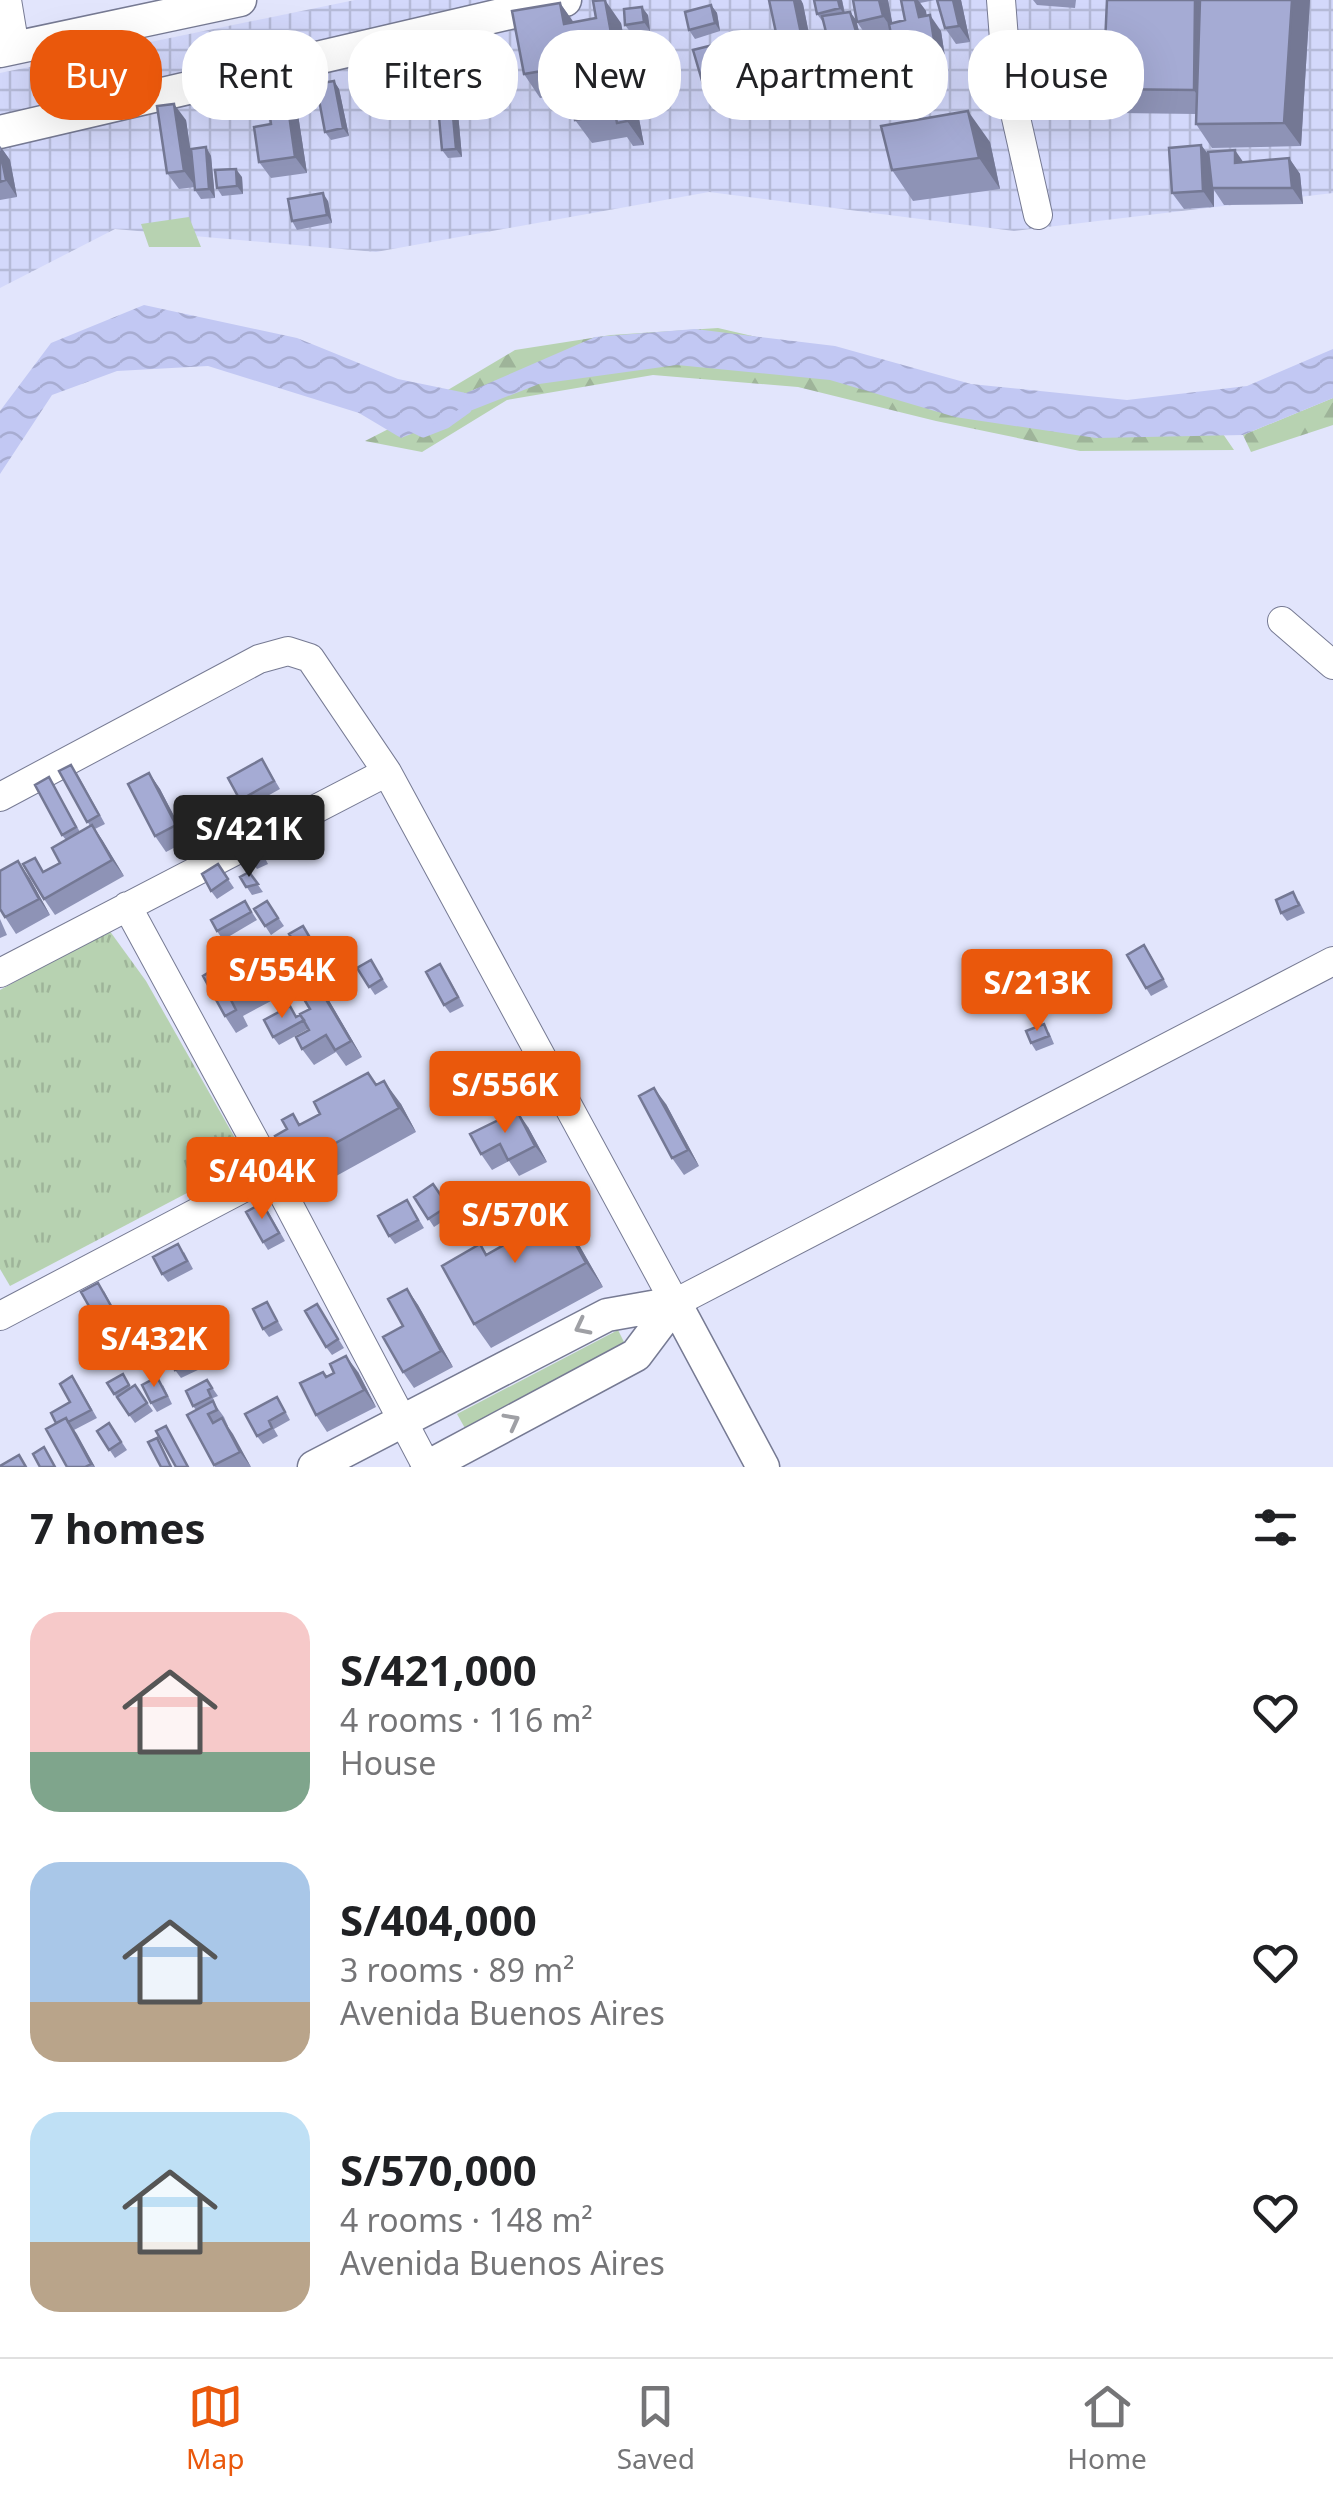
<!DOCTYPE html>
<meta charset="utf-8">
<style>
body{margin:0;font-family:"Noto Sans",sans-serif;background:#f6f6f6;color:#202124;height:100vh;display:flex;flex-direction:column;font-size:38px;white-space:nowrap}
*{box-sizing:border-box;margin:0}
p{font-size:32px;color:#757577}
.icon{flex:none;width:55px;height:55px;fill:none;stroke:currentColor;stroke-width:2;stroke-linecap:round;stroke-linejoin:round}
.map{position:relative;height:1467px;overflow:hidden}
.panel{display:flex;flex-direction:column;background:#fff;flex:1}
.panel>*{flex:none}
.guide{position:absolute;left:30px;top:30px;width:1275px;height:90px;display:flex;gap:20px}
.price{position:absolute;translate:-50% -85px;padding:0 22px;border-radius:10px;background:#ea580c;color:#fff;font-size:32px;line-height:65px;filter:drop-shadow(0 2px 5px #0008)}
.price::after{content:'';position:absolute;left:50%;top:60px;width:30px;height:22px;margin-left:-15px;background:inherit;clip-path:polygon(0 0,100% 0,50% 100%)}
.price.on{background:#222;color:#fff}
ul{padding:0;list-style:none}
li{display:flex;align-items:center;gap:30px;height:250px;padding:0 30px}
li span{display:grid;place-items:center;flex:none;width:280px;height:200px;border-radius:30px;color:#555}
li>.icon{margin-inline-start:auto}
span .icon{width:120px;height:120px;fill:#fffc;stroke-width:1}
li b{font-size:42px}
h2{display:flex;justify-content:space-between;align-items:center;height:120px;padding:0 30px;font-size:42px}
.pill{padding:0 35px;border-radius:40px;background:#fff;box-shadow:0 10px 40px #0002;font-size:35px;line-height:90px}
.pill.on{background:#ea580c;color:#fff}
.dock{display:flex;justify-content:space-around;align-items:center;height:140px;border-top:2px solid #e0e0e0;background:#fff;font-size:28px;color:#757577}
.dock a{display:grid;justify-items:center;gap:5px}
.dock .on{color:#ea580c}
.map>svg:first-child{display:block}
.industrial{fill:url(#industrial-grid)}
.green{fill:#b7d2b1}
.forest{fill:url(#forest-firs)}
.park{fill:url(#park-tufts)}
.water{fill:url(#water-waves)}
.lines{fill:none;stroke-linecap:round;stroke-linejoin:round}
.stream{stroke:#c2c8f3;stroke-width:9}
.minor-casing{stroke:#767a93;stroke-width:30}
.tertiary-casing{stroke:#767a93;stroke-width:35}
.minor{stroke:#fff;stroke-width:28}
.tertiary{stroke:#fff;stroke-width:32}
.wall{fill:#8e93b6}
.shaded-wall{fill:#747894}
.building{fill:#a5abd4;stroke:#747894;stroke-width:2.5}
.oneway{stroke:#9fa0a5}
</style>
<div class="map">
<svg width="1333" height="1467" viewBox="0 0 1333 1467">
<defs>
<pattern id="industrial-grid" width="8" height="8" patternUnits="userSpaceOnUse" patternTransform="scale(2.5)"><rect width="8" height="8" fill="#d3d8fb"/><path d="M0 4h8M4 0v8" fill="none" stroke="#b5bad8"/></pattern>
<pattern id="forest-firs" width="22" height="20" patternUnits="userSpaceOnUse" patternTransform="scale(2.5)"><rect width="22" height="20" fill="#b7d2b1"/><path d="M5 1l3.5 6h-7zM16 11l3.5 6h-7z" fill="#9eb499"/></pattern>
<pattern id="park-tufts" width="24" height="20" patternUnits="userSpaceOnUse" patternTransform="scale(2.5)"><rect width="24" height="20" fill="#b7d2b1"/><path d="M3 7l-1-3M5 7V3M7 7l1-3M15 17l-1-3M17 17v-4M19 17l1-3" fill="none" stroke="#9eb499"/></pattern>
<pattern id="water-waves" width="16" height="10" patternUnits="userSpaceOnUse" patternTransform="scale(2.5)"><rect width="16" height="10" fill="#c2c8f3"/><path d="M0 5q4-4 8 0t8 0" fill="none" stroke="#a7acd1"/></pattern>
</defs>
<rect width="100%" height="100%" fill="#e2e5fc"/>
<path class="industrial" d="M355,0H1333V193L1014,231L709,192L376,252L115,229L0,288V73Z"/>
<path class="green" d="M189,217L201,247H149L141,224Z
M618,1330L626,1346L466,1430L457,1414Z"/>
<path class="forest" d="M718,328L852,359L976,402L1208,412L1234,450L1080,451L936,421L798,387L653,375L507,400L422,452L365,441L408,419L431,400L515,350L611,335Z
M1333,398V425L1251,452L1243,435Z"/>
<path class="park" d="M109,930L146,981L248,1161L10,1286L0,1269V990Z"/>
<path class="water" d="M144,305L297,338L398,379L466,393L595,337L695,329L835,346L971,384L1127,400L1247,386L1333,349V398L1243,435L1096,438L955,417L830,380L677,365L539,384L401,438L359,413L208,366L117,371L52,395L0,474V411L51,343Z"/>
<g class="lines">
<path class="stream" d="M411,427L423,433L446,424L467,409"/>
<defs>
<path id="minor" d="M7,0L15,48
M1001,0L1007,78L1038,215
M1282,621L1333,665
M0,797L259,659L288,651L310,658L387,772L675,1303L1333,961
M127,906L272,1173L427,1467
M0,973L387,772
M0,1316L272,1173"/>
<path id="tertiary" d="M0,51L240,0
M0,132L565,0
M675,1303L763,1467
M314,1467L607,1315L675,1303
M427,1467L636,1355L675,1303"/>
</defs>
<use href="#minor" class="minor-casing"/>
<use href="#tertiary" class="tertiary-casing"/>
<use href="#minor" class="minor"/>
<use href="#tertiary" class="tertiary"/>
</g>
<path class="wall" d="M769,0H801L803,4L816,69L792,72L781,56Z
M814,0H842L845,13L850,12L856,20L863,46L834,52L829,44L823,22L817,14Z
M888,0L892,23L905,20L901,0H935L920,3L926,11V16L941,31L945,57L906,65L894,49L891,33L868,38L857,22Z
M937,0H961L970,42L956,44L945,28Z
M1033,0H1076L1075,8L1037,5Z
M1310,0L1301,146L1212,148L1196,124V114L1120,113L1103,89Z
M560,3L573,22L621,23L644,145L633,146L627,137L592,143L575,120L570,93L540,98L524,74Z
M711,5L717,13L720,31L695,39L689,30Z
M648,15L650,31L631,33L625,25Z
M717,44L722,53L727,79L712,80L716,89L709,93L703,84Z
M496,57L497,69L479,71L473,63Z
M443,61L450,93L370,112L358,96Z
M810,75L816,83L821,106L804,111L798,103Z
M284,79L295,95L307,173L271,178L259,162Z
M334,81L339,89L349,136L331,140L325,132Z
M458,113L462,157L448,158L442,150Z
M186,120L193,169L206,147L211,156L215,198L201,199L195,190V187L179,189L167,173Z
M990,142L1000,189L913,201L892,170Z
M1201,145L1209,155L1243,162L1289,158L1300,174L1303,204L1224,205L1214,190V207L1184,209L1172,193Z
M0,146L10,160L17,197L0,200Z
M242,177L243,194L222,196L217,188Z
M328,201L332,223L297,230L292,221Z
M262,759L280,789L246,808L240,800Z
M59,771L77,773L105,824L95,829L124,876L55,915L44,899V872L60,863L66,840L62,835L49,777L80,832L90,826Z
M149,773L160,789L187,841L166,852L155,836Z
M261,850L268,864L257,869L251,861Z
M218,864L234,888L217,899L211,891Z
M249,872L263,892L252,895L240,877Z
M29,877L50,915L16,934L5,917Z
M245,901L257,920L223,940L217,931Z
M267,901L284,926L271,935L254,909Z
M1299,901L1305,913L1287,921L1281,913Z
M0,919L7,935L0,938Z
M303,926L320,952L340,941L354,962L348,968L353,976L326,992L314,976Z
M1150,954L1168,987L1151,996L1146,988Z
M357,968L376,969L388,987L375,995Z
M251,969L271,1001L243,1016L248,1026L236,1033L225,1016L211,971L221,985Z
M446,973L464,1006L450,1013L444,1005Z
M327,997L362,1057L346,1066L336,1052L314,1065L302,1049L308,1029L279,1045L273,1037L297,1016Z
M1049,1032L1054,1044L1036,1051L1031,1043Z
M377,1085L401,1104L416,1132L309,1191L292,1167L293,1114L300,1125Z
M666,1104L699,1166L684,1175L672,1158Z
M528,1127L547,1162L519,1176L509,1161L492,1170L481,1154Z
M433,1184L454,1214L434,1227L414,1197Z
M412,1208L424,1228L395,1244L389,1236Z
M268,1211L285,1241L268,1250L263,1242Z
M570,1229L603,1287L491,1348L474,1324L480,1244L487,1254Z
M184,1252L193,1269L168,1282L162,1274Z
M407,1289L418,1305L453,1367L414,1388L403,1372V1326Z
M104,1291L124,1328L108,1337L102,1329Z
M267,1302L283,1330L269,1337L263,1329Z
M317,1304L344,1348L332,1355L326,1347Z
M193,1355L200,1369L181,1378L175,1370Z
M358,1372L376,1407L327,1432L316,1415L327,1377Z
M123,1374L131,1388L135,1385L153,1411L135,1423L114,1394Z
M207,1380L218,1396L213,1398L216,1406L224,1417L228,1426H227L251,1467H215L187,1415L196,1410L193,1406Z
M78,1385L97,1418L74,1430L95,1467H67L56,1423L70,1402Z
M163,1385L172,1404L157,1412L151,1403Z
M282,1405L290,1420L274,1429L278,1436L263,1444L257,1436Z
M109,1423L127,1450L115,1458L97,1431Z"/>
<path class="shaded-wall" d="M605,0L621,23L644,145L627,121Z
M794,0H801L803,4L816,69L805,53Z
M838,0H842L845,16L840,8Z
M879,0H888L894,32L883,16Z
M915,0H918L926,11L930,33L919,17Z
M953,0H961L970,42L959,26Z
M1195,0H1212L1210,114L1194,90Z
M1292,0H1310L1301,146L1284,123Z
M560,3L577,27L564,24Z
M711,5L717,13L720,31L715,23Z
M642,7L648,15L650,31L644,22Z
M850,12L856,20L863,46L858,38Z
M930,15L941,31L945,57L934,40Z
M717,44L722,53L727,79L721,71Z
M431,45L443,61L450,93L439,77Z
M490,48L496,57L497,69L492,61Z
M810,75L816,83L821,106L815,98Z
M284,79L295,95L307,173L295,157Z
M334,81L339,89L349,136L343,128Z
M174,104L186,120L196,187L184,171Z
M452,105L458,113L462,157L456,149Z
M968,111L990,142L1000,189L979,158Z
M1201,145L1213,161L1214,207L1203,191Z
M0,146L10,160L17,197L6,180Z
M206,147L211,156L215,198L209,189Z
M1235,150L1246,166L1235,163Z
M1289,158L1300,174L1303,204L1292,188Z
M236,169L242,177L243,194L237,186Z
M323,193L328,201L332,223L327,215Z
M149,773L160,789L187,841L176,825Z
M92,825L103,841L124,876L112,860Z
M18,861L29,877L50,915L39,899Z
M315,981L327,997L362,1057L351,1041Z
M384,1081L401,1104L416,1132L399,1108Z
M654,1088L666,1104L699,1166L688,1150Z
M517,1111L528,1127L547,1162L535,1146Z
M554,1205L570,1229L603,1287L586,1263Z
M407,1289L418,1305L453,1367L441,1351Z
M346,1356L358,1372L376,1407L364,1390Z
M66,1418L77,1434L95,1467L91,1464Z
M222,1418L233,1434L251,1467L240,1452Z"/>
<path class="building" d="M605,0L627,121L617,123L615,113L575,120L566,67L524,74L512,11L560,3L564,24L596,18L593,1Z
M769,0H794L805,53L781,56Z
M814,0H838L840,8L817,14Z
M853,0H879L883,16L857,22Z
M901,0H915L919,17L930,15L934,40L894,49L889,24L905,20Z
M937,0H953L959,26L945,28Z
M1107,0H1195L1194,90L1103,89Z
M1200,0H1292L1284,123L1196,124Z
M711,5L715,23L689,30L685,12Z
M642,7L644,22L625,25L624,9Z
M850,12L858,38L829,44L822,16Z
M717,44L721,71H707L710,81L703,84L693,50Z
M431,45L439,77L358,96L351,63Z
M490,48L492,61L473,63L472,50Z
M810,75L815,98L798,103L793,78Z
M284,79L295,157L259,162L254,127L271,124L265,81Z
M334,81L343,128L325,132L316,84Z
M174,104L184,171L167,173L157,106Z
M452,105L456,149L442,150L438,106Z
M968,111L979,158L892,170L881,126Z
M1201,145L1203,191L1172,193L1169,148Z
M206,147L209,189L195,190L191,149Z
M1235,150V163L1289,158L1292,188H1212L1208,152Z
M0,151L6,180L0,182Z
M236,169L237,186L217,188L215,170Z
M323,193L327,215L292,221L288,199Z
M262,759L274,781L240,800L228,778Z
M71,765L99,815L87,822L59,771Z
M149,773L176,825L155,836L128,784Z
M49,777L76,827L62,835L35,785Z
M92,825L112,860L44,899L23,864L35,858L43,872L60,863L52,848Z
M255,842L262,856L251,861L244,847Z
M18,861L39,899L5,917L0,909V871Z
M218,864L228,879L211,891L202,874Z
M249,872L258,884L246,887L240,877Z
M1293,892L1299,905L1281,913L1276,900Z
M245,901L251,912L217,931L211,920Z
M267,901L278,918L265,926L254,909Z
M303,926L319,953L340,941L343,946L337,952L342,960L314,976L289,934Z
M1144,945L1163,979L1146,988L1127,955Z
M371,960L382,979L369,987L357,968Z
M440,964L458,997L444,1005L426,972Z
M251,969L260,985L231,1000L236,1010L225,1016L203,976L211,971L220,986Z
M315,981L351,1041L335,1050L326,1035L302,1049L296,1037L309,1030L300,1014L310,1009L299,991Z
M290,1006L296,1017L300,1015L304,1020L273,1037L264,1020Z
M1044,1024L1049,1036L1031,1043L1026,1031Z
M368,1073L376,1085L384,1081L399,1108L292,1167L275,1136L287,1129L282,1120L293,1114L299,1125L320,1114L314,1102Z
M654,1088L688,1150L672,1158L639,1096Z
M517,1111L535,1146L508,1160L500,1144L481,1154L470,1134Z
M433,1184L448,1206L428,1219L414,1197Z
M407,1200L418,1220L389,1236L378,1216Z
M262,1203L279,1233L263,1242L246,1212Z
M554,1205L586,1263L474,1324L442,1266L480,1244L486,1255L527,1232L522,1222Z
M178,1244L187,1261L162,1274L153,1257Z
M98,1283L119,1320L102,1329L81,1292Z
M407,1289L441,1351L403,1372L383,1337L403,1326L388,1299Z
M267,1302L277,1321L263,1329L253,1309Z
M317,1304L338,1339L326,1347L305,1311Z
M187,1346L194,1361L175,1370L168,1356Z
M346,1356L364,1390L316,1415L300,1383L323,1372L326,1377L334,1373L330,1364Z
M123,1374L129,1385L114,1394L107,1383Z
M72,1376L91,1410L68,1422L66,1418L56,1423L51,1413L70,1402L60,1384Z
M157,1377L167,1396L151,1403L142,1385Z
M207,1380L212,1388L208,1390L211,1397L193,1406L186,1391Z
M135,1385L147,1403L129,1415L117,1397Z
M277,1397L285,1412L269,1421L272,1428L257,1436L245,1414Z
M213,1401L217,1410L208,1414L213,1423L222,1418L240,1452L214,1465L187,1415Z
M66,1418L91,1464L85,1467H67L46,1429Z
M109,1423L121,1442L109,1450L97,1431Z
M166,1426L188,1467H176L156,1431Z
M157,1438L171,1467H161L148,1442Z
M44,1447L55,1467H40L33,1454Z
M19,1455L26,1467H0V1466Z"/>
<defs><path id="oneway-chevron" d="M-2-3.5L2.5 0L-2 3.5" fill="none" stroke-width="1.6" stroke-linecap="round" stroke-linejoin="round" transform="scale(2.5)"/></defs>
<g class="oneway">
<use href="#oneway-chevron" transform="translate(582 1327) rotate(153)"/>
<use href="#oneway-chevron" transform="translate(512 1421) rotate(-28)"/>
</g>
</svg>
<b class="price on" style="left:249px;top:880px">S/421K</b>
<b class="price" style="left:282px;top:1021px">S/554K</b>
<b class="price" style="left:1037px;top:1034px">S/213K</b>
<b class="price" style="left:505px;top:1136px">S/556K</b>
<b class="price" style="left:262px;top:1222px">S/404K</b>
<b class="price" style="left:515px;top:1266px">S/570K</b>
<b class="price" style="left:154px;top:1390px">S/432K</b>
<div class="guide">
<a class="pill on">Buy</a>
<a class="pill">Rent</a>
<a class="pill">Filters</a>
<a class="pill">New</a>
<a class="pill">Apartment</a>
<a class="pill">House</a>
</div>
</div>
<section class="panel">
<h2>7 homes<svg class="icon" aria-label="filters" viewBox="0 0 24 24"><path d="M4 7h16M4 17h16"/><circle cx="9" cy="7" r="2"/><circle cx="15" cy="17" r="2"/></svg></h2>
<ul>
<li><span style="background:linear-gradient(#f6c9c9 70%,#7fa58c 0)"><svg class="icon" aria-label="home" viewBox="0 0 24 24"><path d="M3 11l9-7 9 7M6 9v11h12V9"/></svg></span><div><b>S/421,000</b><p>4 rooms · 116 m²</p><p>House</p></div><svg class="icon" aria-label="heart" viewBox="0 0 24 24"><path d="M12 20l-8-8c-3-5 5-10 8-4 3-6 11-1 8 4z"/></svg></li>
<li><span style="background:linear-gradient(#a9c7e8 70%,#b9a48a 0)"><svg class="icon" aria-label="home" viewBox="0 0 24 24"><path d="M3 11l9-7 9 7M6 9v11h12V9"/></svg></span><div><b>S/404,000</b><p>3 rooms · 89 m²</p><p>Avenida Buenos Aires</p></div><svg class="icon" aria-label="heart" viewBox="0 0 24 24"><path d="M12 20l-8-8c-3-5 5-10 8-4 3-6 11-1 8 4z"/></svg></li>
<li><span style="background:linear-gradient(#bfe0f5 65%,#b9a48a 0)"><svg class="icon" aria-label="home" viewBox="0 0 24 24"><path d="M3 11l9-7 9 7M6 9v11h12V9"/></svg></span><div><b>S/570,000</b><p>4 rooms · 148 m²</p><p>Avenida Buenos Aires</p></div><svg class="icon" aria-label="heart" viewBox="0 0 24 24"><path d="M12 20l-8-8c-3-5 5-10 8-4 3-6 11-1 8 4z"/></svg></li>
</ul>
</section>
<nav class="dock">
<a class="on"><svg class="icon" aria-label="map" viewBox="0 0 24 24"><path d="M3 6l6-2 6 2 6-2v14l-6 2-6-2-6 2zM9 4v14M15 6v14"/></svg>Map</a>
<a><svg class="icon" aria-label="saved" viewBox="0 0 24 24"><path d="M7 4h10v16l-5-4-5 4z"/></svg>Saved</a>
<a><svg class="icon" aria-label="home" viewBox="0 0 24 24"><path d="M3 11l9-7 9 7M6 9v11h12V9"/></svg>Home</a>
</nav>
